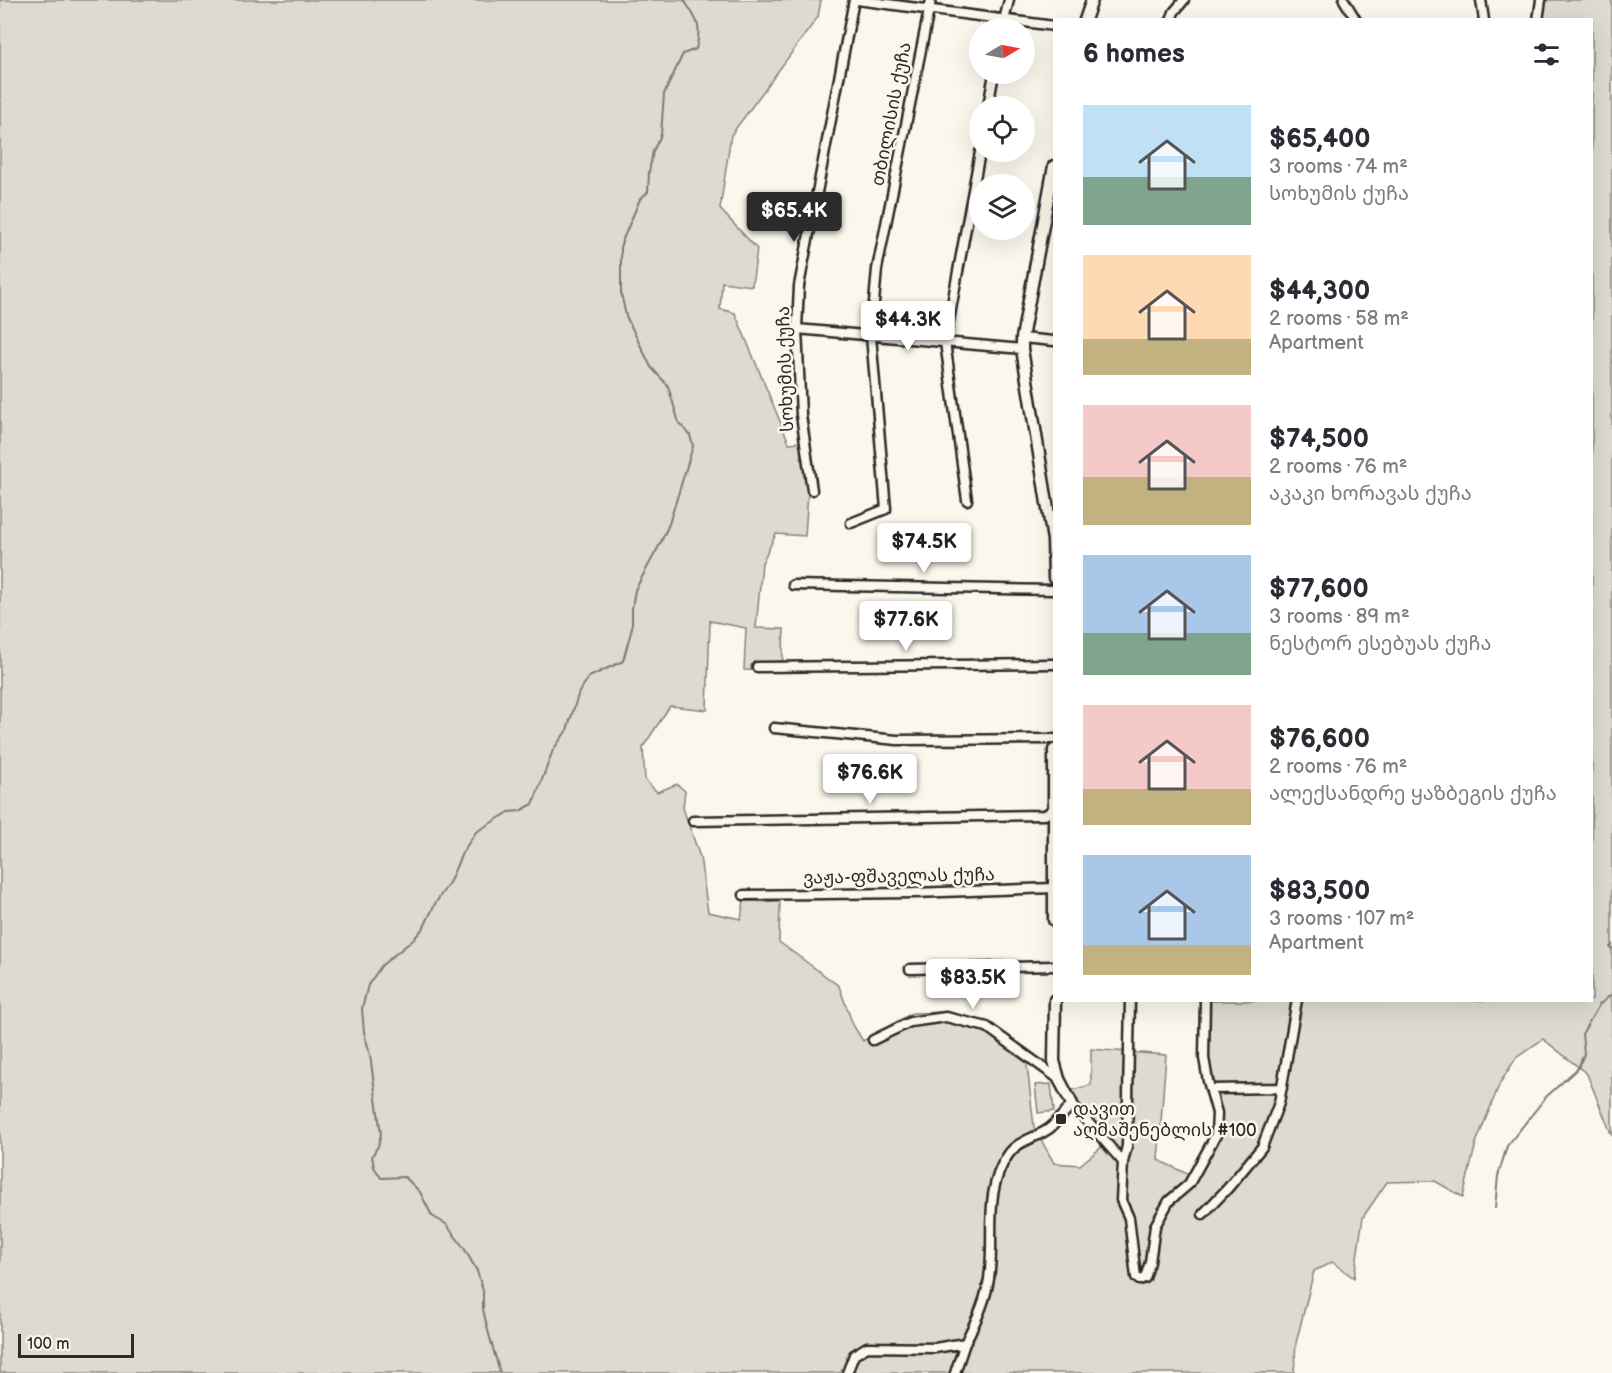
<!DOCTYPE html>
<meta charset="utf-8">
<style>
body{margin:0;font-family:"Balsamiq Sans","Noto Sans Georgian",sans-serif;background:#f2f2f3;color:#2b2b33;height:100vh;display:flex;flex-direction:column;font-size:22px;white-space:nowrap}
*{box-sizing:border-box;margin:0}
p{font-size:20px;color:#7c7c81}
.icon{flex:none;width:33px;height:33px;fill:none;stroke:currentColor;stroke-width:2;stroke-linecap:round;stroke-linejoin:round}
.map{position:relative;flex:1;overflow:hidden}
.sheet{position:absolute;left:1053px;top:18px;width:540px;height:984px;display:flex;flex-direction:column;background:#fff;border-radius:0px;box-shadow:0 6px 24px #0002}
.sheet>*{flex:none}
.needle{width:39px;rotate:80deg}
.fabs{position:absolute;left:969px;top:18px;display:grid;gap:12px}
.fabs a{display:grid;place-items:center;width:66px;height:66px;border-radius:50%;background:#fff;box-shadow:0 6px 24px #0002;font-size:30px}
.scale{position:absolute;left:18px;bottom:15px;width:116px;box-sizing:border-box;padding-left:6px;border:3px solid #2b2b2b;border-top:0;font-size:16px;line-height:21px;white-space:nowrap;color:#2b2b2b;-webkit-text-stroke:4px #fbf7ec;paint-order:stroke}
.price{position:absolute;translate:-50% -51px;padding:0 14px;border-radius:6px;background:#fff;color:#222;font-size:20px;line-height:39px;filter:drop-shadow(0 2px 3px #0008)}
.price::after{content:'';position:absolute;left:50%;top:36px;width:18px;height:14px;margin-left:-9px;background:inherit;clip-path:polygon(0 0,100% 0,50% 100%)}
.price.selected{background:#2b2b2b;color:#fff}
ul{padding:0;list-style:none}
li{display:flex;align-items:center;gap:18px;height:150px;padding:0 30px}
li span{display:grid;place-items:center;flex:none;width:168px;height:120px;border-radius:0px;color:#555}
li>.icon{margin-inline-start:auto}
span .icon{width:72px;height:72px;fill:#fffc;stroke-width:1}
li b{font-size:26px}
h2{display:flex;justify-content:space-between;align-items:center;height:72px;padding:0 30px;font-size:26px}
.map>svg:first-child{display:block}
.green{fill:#dddad0;stroke:#84827e;stroke-width:1.5}
.lines{fill:none;stroke-linecap:round;stroke-linejoin:round}
.stream{stroke:#7b7a75;stroke-width:2}
.minor-casing{stroke:#2b2b2b;stroke-width:13}
.tertiary-casing{stroke:#2b2b2b;stroke-width:15}
.minor{stroke:#fbf7ec;stroke-width:8}
.tertiary{stroke:#fbf7ec;stroke-width:10}
.poi-dot{fill:#2b2b2b;stroke:#fbf7ec;stroke-width:2}
.labels{text-anchor:middle;stroke-width:5;stroke-linejoin:round;paint-order:stroke}
.street-label{font-size:18px;fill:#2b2b2b;stroke:#fbf7ec}
.poi-label{font-size:18px;fill:#2b2b2b;stroke:#fbf7ec;text-anchor:start}
</style>
<div class="map">
<svg width="1612" height="1373" viewBox="0 0 1612 1373">
<rect width="100%" height="100%" fill="#fbf7ec"/>
<filter id="ink" filterUnits="userSpaceOnUse"><feTurbulence type="fractalNoise" baseFrequency=".0167" numOctaves="2"/><feDisplacementMap in="SourceGraphic" scale="12" xChannelSelector="R" yChannelSelector="G"/><feConvolveMatrix kernelMatrix="1 2 1 2 8 2 1 2 1" color-interpolation-filters="sRGB"/></filter>
<g filter="url(#ink)">
<path class="green" d="M0,0H821L818,17L731,135L720,209L757,249L752,286L722,282L720,309L735,313L789,443L801,442L808,492L805,536L776,534L762,563L756,628L784,629L782,671L744,670L746,628L710,621L707,710L670,706L643,747L645,780L657,792L677,784L685,791L683,808L700,857L708,912L741,919L744,901L780,902L779,942L839,986L853,1025L863,1041L912,1013L950,1012L992,1033L1026,1056L1034,1127L1054,1163L1080,1165L1110,1140L1074,1104L1068,1091L1091,1085V1049L1166,1055L1158,1160L1196,1178L1221,1135L1219,1095L1208,1064L1210,1001L1592,1000V20L1541,19L1545,0H1612V1136L1587,1074L1543,1039L1516,1058L1500,1083L1476,1143L1463,1197L1435,1181L1387,1182L1363,1217L1354,1278L1332,1262L1314,1271L1296,1343L1294,1373H0Z
M1051,1084L1054,1111L1038,1113L1035,1085Z"/>
<g class="lines">
<path class="stream" d="M1612,945L1610,947L1612,949
M1495,1208L1498,1176L1507,1146L1546,1097L1578,1068L1584,1054L1582,1034L1599,1005L1612,994
M500,1373L487,1327L483,1309V1291L477,1271L464,1248L446,1224L432,1216L420,1192L405,1177L381,1178L374,1167L372,1156L378,1146L381,1134L370,1055L364,1032L362,1009L368,985L382,965L413,940L424,927L435,904L450,881L462,853L476,832L509,812L520,811L533,804L553,750L567,730L579,692L589,677L623,661L632,628V608L635,590L660,544L669,524L693,446L690,435L679,423L668,386L651,367L626,316L621,293V244L640,199L648,192L649,172L653,151L661,135L664,94L683,54L696,49C702,24 697,20 684,0"/>
<defs>
<path id="minor" d="M857,0L1054,26
M1344,0L1356,20
M1481,0L1484,20
M1171,20L1174,12L1184,0
M1538,20L1541,0
M1002,28L1009,0
M988,106L994,74
M797,329L1022,349
M1022,338L1054,341
M812,490L801,415L797,329L799,286L854,0
M967,500L945,342L980,152
M851,523L886,509L871,336L877,269L931,0
M793,585L1054,590
M757,667L1054,664
M774,728L897,740L1054,739
M693,821L1045,815L1054,809
M744,895L914,893L1054,888
M910,969L1054,966
M1130,1000L1127,1146L1123,1162L1121,1200L1129,1218L1136,1277L1139,1280L1145,1278L1150,1262L1155,1226L1169,1201L1189,1184L1216,1135L1217,1113L1208,1081L1204,1058L1205,1000
M873,1040L910,1022L946,1017L987,1027L1059,1079
M1212,1089L1282,1088
M1203,1214L1228,1188L1262,1147L1279,1103L1297,1000
M847,1373L854,1355L867,1347L935,1348L965,1343C977,1319 988,1297 990,1270C994,1230 984,1190 1008,1155C1018,1140 1037,1138 1050,1128C1058,1121 1065,1112 1072,1104L1123,1162
M955,1373L965,1343"/>
<path id="tertiary" d="M1085,20L1092,0
M1054,166L1022,338V349L1053,540L1054,578
M1054,750V920
M1055,1000L1054,1061L1059,1079L1072,1104"/>
</defs>
<use href="#minor" class="minor-casing"/>
<use href="#tertiary" class="tertiary-casing"/>
<use href="#minor" class="minor"/>
<use href="#tertiary" class="tertiary"/>
</g>
</g>
<rect class="poi-dot" x="1055" y="1113" width="12" height="12" rx="3"/>
<g class="labels">
<g class="street-label">
<text transform="translate(891 114) rotate(-79)" y="6">თბილისის ქუჩა</text>
<text transform="translate(785 369) rotate(-92)" y="6">სოხუმის ქუჩა</text>
<text transform="translate(899 876) rotate(-1)" y="6">ვაჟა-ფშაველას ქუჩა</text>
</g>
<g class="poi-label">
<text x="1073" y="1115">დავით<tspan x="1073" dy="21">აღმაშენებლის #100</tspan></text>
</g>
</g>
</svg>
<div class="fabs">
<a><svg class="needle" viewBox="-14 -14 28 28"><path d="M0-13l5 13h-10z" fill="#e53935"/><path d="M0 13l5-13h-10z" fill="#7c7c81"/></svg></a>
<a><svg class="icon" aria-label="locate" viewBox="0 0 24 24"><circle cx="12" cy="12" r="6"/><path d="M12 2v4M12 18v4M2 12h4M18 12h4"/></svg></a>
<a><svg class="icon" aria-label="layers" viewBox="0 0 24 24"><path d="M12 4l9 5-9 5-9-5zM3 14l9 5 9-5"/></svg></a>
</div>
<div class="scale">100 m</div>
<b class="price selected" style="left:794px;top:243px">$65.4K</b>
<b class="price" style="left:908px;top:352px">$44.3K</b>
<b class="price" style="left:924px;top:574px">$74.5K</b>
<b class="price" style="left:906px;top:652px">$77.6K</b>
<b class="price" style="left:870px;top:805px">$76.6K</b>
<b class="price" style="left:973px;top:1010px">$83.5K</b>
<section class="sheet">
<h2>6 homes<svg class="icon" aria-label="filters" viewBox="0 0 24 24"><path d="M4 7h16M4 17h16"/><circle cx="9" cy="7" r="2"/><circle cx="15" cy="17" r="2"/></svg></h2>
<ul>
<li><span style="background:linear-gradient(#bfe0f5 60%,#7fa58c 0)"><svg class="icon" aria-label="home" viewBox="0 0 24 24"><path d="M3 11l9-7 9 7M6 9v11h12V9"/></svg></span><div><b>$65,400</b><p>3 rooms · 74 m²</p><p>სოხუმის ქუჩა</p></div></li>
<li><span style="background:linear-gradient(#ffd9b3 70%,#c2b280 0)"><svg class="icon" aria-label="home" viewBox="0 0 24 24"><path d="M3 11l9-7 9 7M6 9v11h12V9"/></svg></span><div><b>$44,300</b><p>2 rooms · 58 m²</p><p>Apartment</p></div></li>
<li><span style="background:linear-gradient(#f6c9c9 60%,#c2b280 0)"><svg class="icon" aria-label="home" viewBox="0 0 24 24"><path d="M3 11l9-7 9 7M6 9v11h12V9"/></svg></span><div><b>$74,500</b><p>2 rooms · 76 m²</p><p>აკაკი ხორავას ქუჩა</p></div></li>
<li><span style="background:linear-gradient(#a9c7e8 65%,#7fa58c 0)"><svg class="icon" aria-label="home" viewBox="0 0 24 24"><path d="M3 11l9-7 9 7M6 9v11h12V9"/></svg></span><div><b>$77,600</b><p>3 rooms · 89 m²</p><p>ნესტორ ესებუას ქუჩა</p></div></li>
<li><span style="background:linear-gradient(#f6c9c9 70%,#c2b280 0)"><svg class="icon" aria-label="home" viewBox="0 0 24 24"><path d="M3 11l9-7 9 7M6 9v11h12V9"/></svg></span><div><b>$76,600</b><p>2 rooms · 76 m²</p><p>ალექსანდრე ყაზბეგის ქუჩა</p></div></li>
<li><span style="background:linear-gradient(#a9c7e8 75%,#c2b280 0)"><svg class="icon" aria-label="home" viewBox="0 0 24 24"><path d="M3 11l9-7 9 7M6 9v11h12V9"/></svg></span><div><b>$83,500</b><p>3 rooms · 107 m²</p><p>Apartment</p></div></li>
</ul>
</section>
</div>
